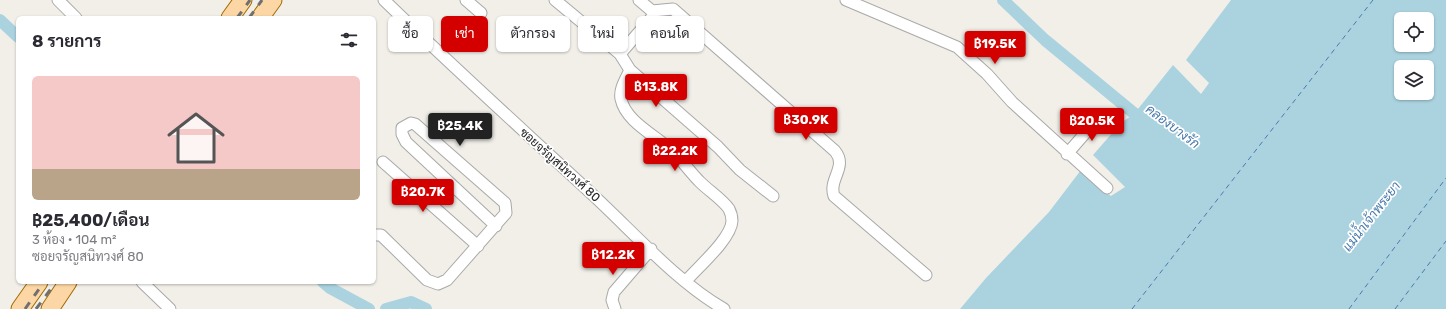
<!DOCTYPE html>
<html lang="th">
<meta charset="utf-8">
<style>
body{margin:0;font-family:Rubik,Sarabun,sans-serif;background:#f7f7f7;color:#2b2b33;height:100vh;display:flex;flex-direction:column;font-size:15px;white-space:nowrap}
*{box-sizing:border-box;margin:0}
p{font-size:13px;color:#7c7c81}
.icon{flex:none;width:22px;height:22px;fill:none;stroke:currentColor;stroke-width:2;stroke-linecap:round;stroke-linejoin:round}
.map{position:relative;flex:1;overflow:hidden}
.sheet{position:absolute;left:16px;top:16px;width:360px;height:268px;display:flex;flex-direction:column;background:#fff;border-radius:6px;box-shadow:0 1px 3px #0004}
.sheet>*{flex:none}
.hud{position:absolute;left:388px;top:16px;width:380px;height:36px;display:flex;gap:8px}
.fabs{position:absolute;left:1394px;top:12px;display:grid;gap:8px}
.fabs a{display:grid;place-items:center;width:40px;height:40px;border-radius:6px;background:#fff;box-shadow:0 1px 3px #0004;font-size:20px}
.price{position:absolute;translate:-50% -34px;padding:0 9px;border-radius:4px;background:#d40000;color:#fff;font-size:13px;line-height:26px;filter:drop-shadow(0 1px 2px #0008)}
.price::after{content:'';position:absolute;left:50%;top:24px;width:12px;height:9px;margin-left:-6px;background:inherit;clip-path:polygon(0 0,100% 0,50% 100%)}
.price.selected{background:#222;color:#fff}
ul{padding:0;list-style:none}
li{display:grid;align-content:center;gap:8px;height:212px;padding:0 16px}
li span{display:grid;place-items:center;height:124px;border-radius:6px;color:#555}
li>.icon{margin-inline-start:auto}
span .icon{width:72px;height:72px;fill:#fffc;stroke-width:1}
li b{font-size:17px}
h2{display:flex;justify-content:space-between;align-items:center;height:48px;padding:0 16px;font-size:17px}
.chip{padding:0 14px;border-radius:6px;background:#fff;box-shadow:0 1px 3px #0004;font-size:14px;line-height:36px}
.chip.selected{background:#d40000;color:#fff}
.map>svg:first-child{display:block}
.water{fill:#aad3df;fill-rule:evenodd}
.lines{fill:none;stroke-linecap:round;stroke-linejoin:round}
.canal{stroke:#aad3df;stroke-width:12}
.ferry{stroke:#4a7aab;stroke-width:1;stroke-dasharray:5 4;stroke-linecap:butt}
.street-casing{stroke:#a9a9a9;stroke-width:13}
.primary-casing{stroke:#a06b00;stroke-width:19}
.street{stroke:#fff;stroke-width:11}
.primary{stroke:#fcd6a4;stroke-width:17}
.rail{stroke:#707070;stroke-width:3;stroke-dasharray:8 8;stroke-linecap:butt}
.labels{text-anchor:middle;stroke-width:3.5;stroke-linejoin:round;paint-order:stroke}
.street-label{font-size:12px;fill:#222;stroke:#fff}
.water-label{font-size:13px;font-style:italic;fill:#4a7aab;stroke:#fff}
</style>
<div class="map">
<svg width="1446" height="309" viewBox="0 0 1446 309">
<rect width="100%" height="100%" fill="#f2efe9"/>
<path class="water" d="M1231,0H1446V309H960L986,278L1049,212L1081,170L1111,196L1125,187L1093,155L1121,123L1134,114L1173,65L1201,94L1209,83L1186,60ZM1401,19H1427V45H1401ZM1401,67H1427V93H1401Z"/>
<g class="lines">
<path class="canal" d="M1003,0L1045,40L1147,124
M0,20L18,37
M323,282L330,288L369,309
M386,309L411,302L426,309"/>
<path class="ferry" d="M1132,309L1373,0
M1349,309L1446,178
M1395,309L1446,241"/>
<defs>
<path id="street" d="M58,0L76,18
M384,0C453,67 524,131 594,196C634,233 677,282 724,309
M466,0L481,13
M555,0L620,54L630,70L718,147L740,170L773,196
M639,0L652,11L673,9L835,151C848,167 828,179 834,196L926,275
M846,0L957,47L987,74L1012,102L1107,188
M620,54L653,16L652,11
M630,70C626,79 619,89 621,99C626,122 655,135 671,150C682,160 690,172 700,182C709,191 722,199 729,209C731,213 732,217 732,221C731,239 698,267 686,281
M1067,154L1101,115
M383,162L478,246
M374,235H381L427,280L438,284L447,280L506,213L505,203L415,124L411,123L402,128V134L406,142L496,226
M142,282L170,309
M615,309L612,300L614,292L651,249"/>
<path id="primary" d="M230,18L243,0
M260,18L273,0
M20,309L39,282
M50,309L68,282"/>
</defs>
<use href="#street" class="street-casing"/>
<use href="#primary" class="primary-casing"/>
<use href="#street" class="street"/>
<use href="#primary" class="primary"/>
<path class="rail" d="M237,18L250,0
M249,18L262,0
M25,309L44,282
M36,309L56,282"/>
</g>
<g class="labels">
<g class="street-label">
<text transform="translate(560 165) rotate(42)" y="4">ซอยจรัญสนิทวงศ์ 80</text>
</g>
<g class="water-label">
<text transform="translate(1173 126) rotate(37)" y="5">คลองบางรัก</text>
<text transform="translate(1371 216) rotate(-52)" y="5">แม่น้ำเจ้าพระยา</text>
</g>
</g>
</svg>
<div class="fabs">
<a><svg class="icon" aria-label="locate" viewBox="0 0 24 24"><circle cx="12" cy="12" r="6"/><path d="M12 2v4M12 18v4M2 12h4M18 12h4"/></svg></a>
<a><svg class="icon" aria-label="layers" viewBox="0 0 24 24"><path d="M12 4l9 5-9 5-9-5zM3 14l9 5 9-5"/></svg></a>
</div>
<b class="price" style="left:995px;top:65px">฿19.5K</b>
<b class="price" style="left:656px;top:108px">฿13.8K</b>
<b class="price" style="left:806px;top:141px">฿30.9K</b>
<b class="price" style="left:1092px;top:142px">฿20.5K</b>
<b class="price selected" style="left:460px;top:147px">฿25.4K</b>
<b class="price" style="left:675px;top:172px">฿22.2K</b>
<b class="price" style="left:423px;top:213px">฿20.7K</b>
<b class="price" style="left:613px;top:276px">฿12.2K</b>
<div class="hud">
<a class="chip">ซื้อ</a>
<a class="chip selected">เช่า</a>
<a class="chip">ตัวกรอง</a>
<a class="chip">ใหม่</a>
<a class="chip">คอนโด</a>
</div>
<section class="sheet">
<h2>8 รายการ<svg class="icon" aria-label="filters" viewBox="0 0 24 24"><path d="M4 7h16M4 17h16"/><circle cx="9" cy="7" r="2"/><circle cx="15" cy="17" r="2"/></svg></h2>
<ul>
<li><span style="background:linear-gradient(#f6c9c9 75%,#b9a48a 0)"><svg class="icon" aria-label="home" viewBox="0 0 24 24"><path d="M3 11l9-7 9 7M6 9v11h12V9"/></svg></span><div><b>฿25,400/เดือน</b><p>3 ห้อง · 104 m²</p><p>ซอยจรัญสนิทวงศ์ 80</p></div></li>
</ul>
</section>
</div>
